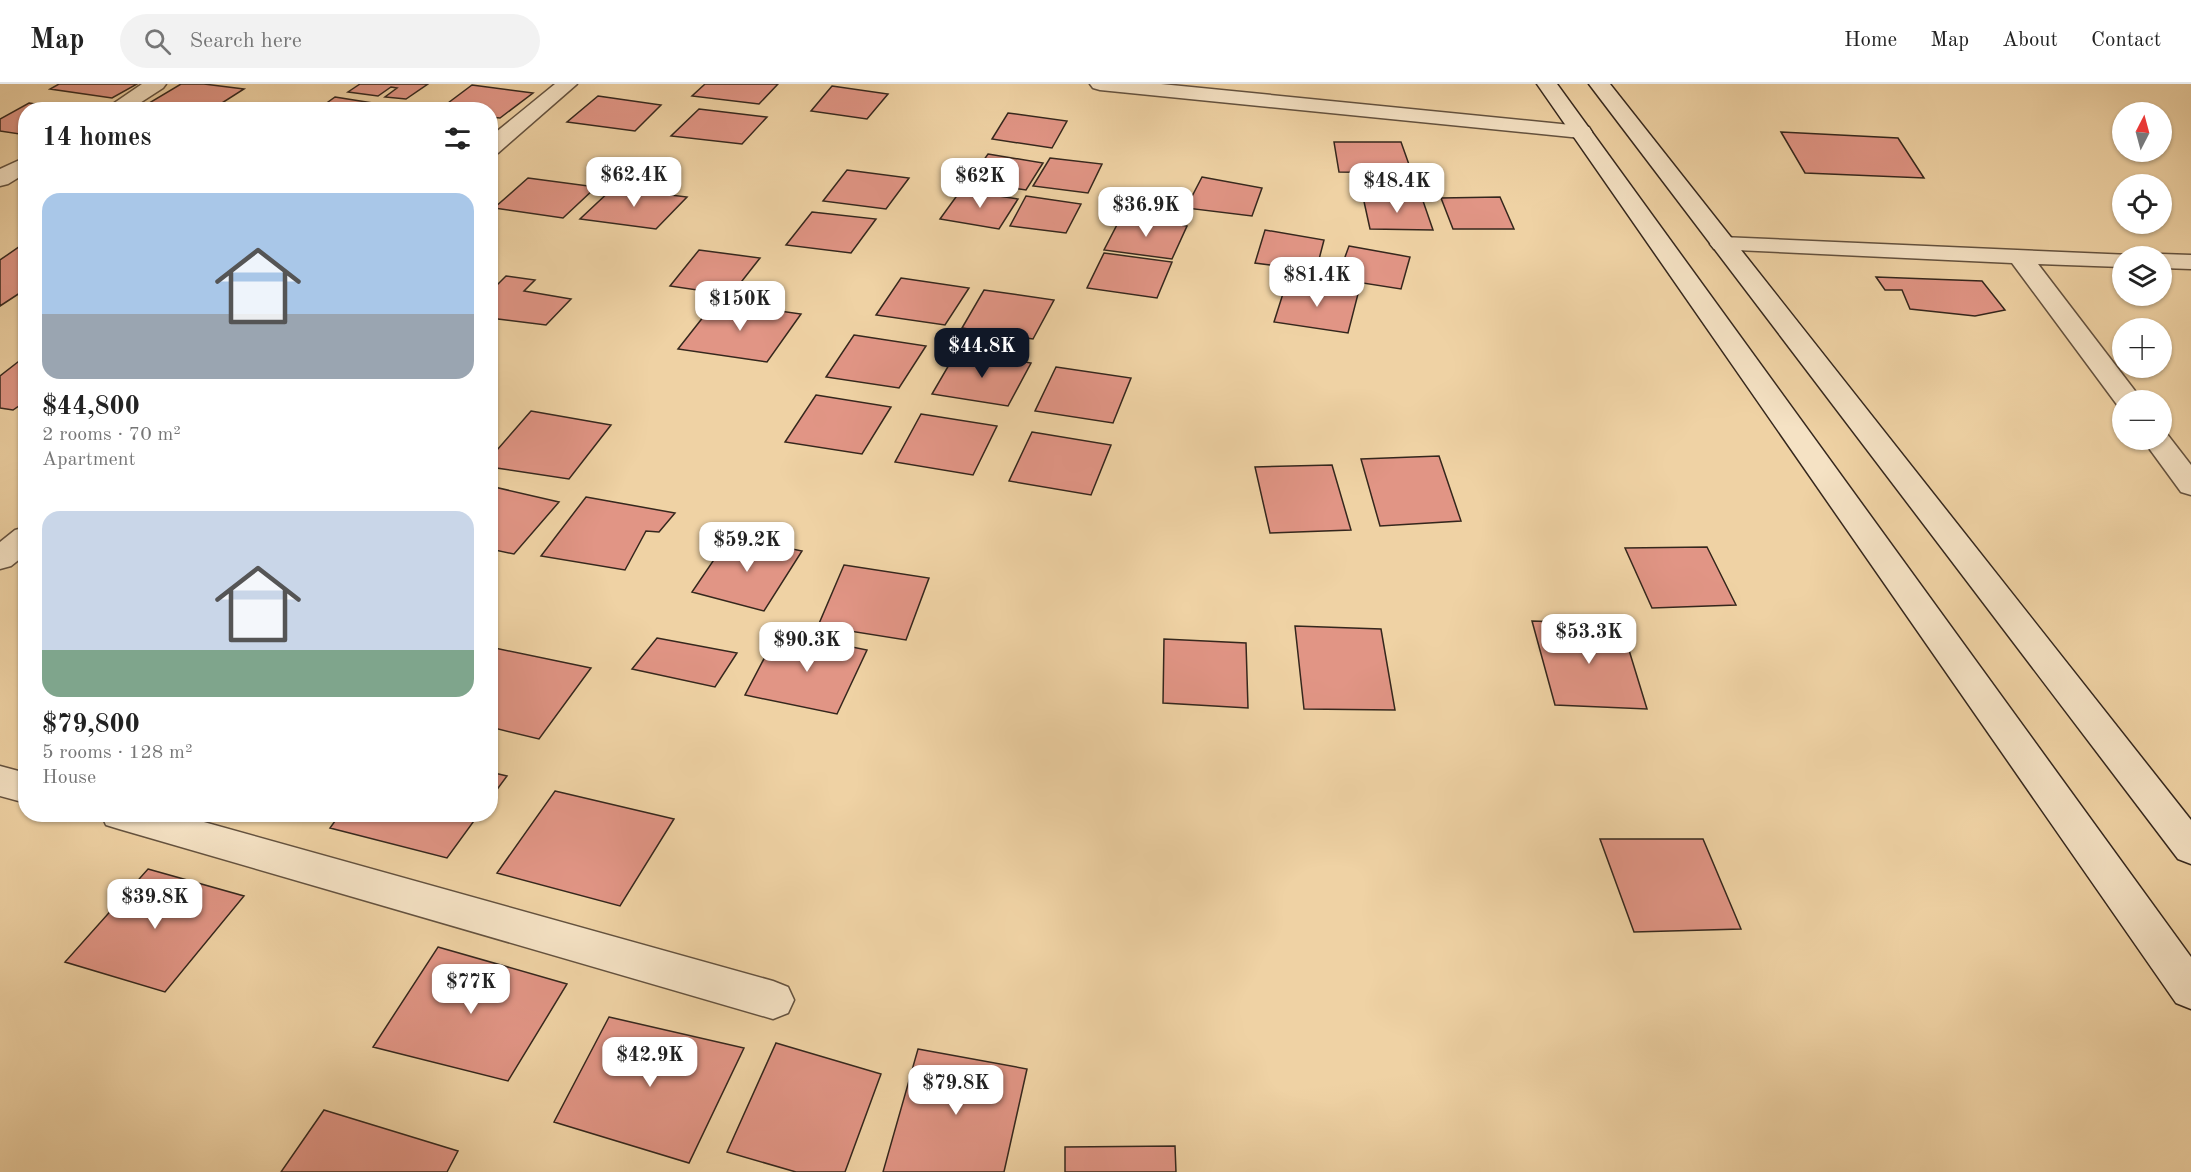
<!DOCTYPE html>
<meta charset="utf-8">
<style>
body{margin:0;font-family:"Old Standard TT",serif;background:#f2f2f2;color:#222;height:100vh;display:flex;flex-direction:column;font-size:22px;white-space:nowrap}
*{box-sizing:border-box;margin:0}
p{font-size:20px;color:#767676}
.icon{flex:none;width:33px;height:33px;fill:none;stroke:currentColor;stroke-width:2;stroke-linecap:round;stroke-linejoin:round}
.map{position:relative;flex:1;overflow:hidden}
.panel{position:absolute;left:18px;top:18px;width:480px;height:720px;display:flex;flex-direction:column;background:#fff;border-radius:24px;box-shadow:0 2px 4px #0004}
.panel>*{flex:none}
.needle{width:39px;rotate:6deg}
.tools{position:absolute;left:2112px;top:18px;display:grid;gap:12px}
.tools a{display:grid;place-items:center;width:60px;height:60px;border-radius:50%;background:#fff;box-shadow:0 2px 4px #0004;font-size:30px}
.price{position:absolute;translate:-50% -51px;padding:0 14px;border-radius:12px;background:#fff;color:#222;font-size:20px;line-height:39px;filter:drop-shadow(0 2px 3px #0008)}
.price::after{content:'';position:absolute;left:50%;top:36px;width:18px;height:14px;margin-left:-9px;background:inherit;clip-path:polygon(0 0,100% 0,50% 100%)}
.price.current{background:#111827;color:#fff}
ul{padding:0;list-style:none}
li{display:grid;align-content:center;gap:12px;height:318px;padding:0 24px}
li span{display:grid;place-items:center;height:186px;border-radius:18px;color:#555}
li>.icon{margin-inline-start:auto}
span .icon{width:108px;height:108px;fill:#fffc;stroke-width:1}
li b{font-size:26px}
h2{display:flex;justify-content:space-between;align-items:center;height:72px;padding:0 24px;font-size:26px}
header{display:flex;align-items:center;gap:36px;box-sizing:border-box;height:84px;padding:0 30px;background:#fff;border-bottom:2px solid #e0e0e0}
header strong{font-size:28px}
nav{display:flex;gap:33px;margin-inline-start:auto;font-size:21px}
.search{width:420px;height:54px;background:#f2f2f2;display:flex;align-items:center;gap:15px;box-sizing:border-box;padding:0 21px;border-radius:33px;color:#767676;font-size:22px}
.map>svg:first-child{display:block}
.building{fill:#e19585;stroke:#35271d;stroke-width:1.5}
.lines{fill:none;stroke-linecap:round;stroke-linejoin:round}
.street-casing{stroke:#64523f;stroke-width:3}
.secondary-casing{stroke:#35271d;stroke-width:3}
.street{fill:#f5e2c4;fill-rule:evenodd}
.secondary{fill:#f5e2c4;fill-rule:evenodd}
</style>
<header>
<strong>Map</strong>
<div class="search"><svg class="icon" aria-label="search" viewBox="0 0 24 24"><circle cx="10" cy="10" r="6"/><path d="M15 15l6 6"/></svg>Search here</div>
<nav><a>Home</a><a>Map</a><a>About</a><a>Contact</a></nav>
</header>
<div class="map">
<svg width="2191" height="1088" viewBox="0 0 2191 1088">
<rect width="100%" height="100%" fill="#efd2a4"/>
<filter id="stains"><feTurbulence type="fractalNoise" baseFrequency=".00333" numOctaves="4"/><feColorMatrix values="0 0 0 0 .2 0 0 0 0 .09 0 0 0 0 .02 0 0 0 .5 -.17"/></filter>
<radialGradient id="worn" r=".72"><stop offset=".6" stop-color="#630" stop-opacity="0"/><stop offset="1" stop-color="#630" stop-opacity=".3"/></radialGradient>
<path class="building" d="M59,0H137L112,14L50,5Z
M181,0H204L244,5L211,26H166L144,22Z
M360,0H428L406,15L385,13L397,4L391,3L378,12L348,8Z
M705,0H778L759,20L692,12Z
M472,1L533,9L500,34L490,33V26L440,25Z
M832,2L888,10L867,35L811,27Z
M598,12L661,21L635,47L567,38Z
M335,13L398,23L394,26H317Z
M29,19L74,26H26V51L0,47V35Z
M699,25L767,33L742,60L671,52Z
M1008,29L1067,37L1052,64L992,55Z
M1781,48L1898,54L1924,94L1805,89Z
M1334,58H1401L1412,89L1339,88Z
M988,70L1043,79L1026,106L969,97Z
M1050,74L1102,80L1088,109L1033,102Z
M847,86L909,94L886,125L823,117Z
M1202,93L1262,104L1252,132L1186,124Z
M528,94L596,103L563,134L494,124Z
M613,104L687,113L656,145L580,135Z
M961,106L1018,115L999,145L940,135Z
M1026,112L1081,120L1066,149L1010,142Z
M1363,113L1422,114L1433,146L1370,145Z
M1500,113L1514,145H1453L1441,114Z
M812,128L876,135L851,169L786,161Z
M1121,133L1187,142L1172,175L1104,166Z
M1265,146L1324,156L1316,187L1255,179Z
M26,158V205L0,222V176Z
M1349,162L1410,173L1401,205L1337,195Z
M699,166L760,174L731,211L670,202Z
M1104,169L1172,178L1157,214L1087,204Z
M506,192L535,196L524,207L571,215L546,241L490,234V208Z
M1876,193L1982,197L2005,226L1975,232L1910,225L1902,206H1885Z
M901,194L969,204L945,241L876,231Z
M1286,200L1358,210L1348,249L1274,238Z
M984,206L1054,216L1033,255L962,244Z
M715,218L801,230L767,278L678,265Z
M854,251L926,262L899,304L826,293Z
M957,267L1031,279L1008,322L932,310Z
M23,274L26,275V317L13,326L0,324V292Z
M1056,283L1131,294L1113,339L1035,327Z
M816,311L891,323L862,370L785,358Z
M531,327L611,341L569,395L490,383V374Z
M921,330L997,342L973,391L895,378Z
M1032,348L1111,361L1091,411L1009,397Z
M1439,372L1461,437L1380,442L1361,375Z
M1332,381L1351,446L1270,449L1255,383Z
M490,402L559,418L514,470L490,465Z
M586,413L675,429L659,448L646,447L625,486L541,472Z
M730,452L802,467L764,527L692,508Z
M1707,463L1736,521L1652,524L1625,464Z
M844,481L929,494L906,556L818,542Z
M1532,537L1621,540L1647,625L1555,621Z
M1295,542L1381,545L1395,626L1304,625Z
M778,548L867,566L837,630L745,611Z
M657,554L737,569L715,603L632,585Z
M1164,555L1246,559L1248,624L1163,619Z
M490,563L591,584L539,655L490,643Z
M490,688L507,692L490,715Z
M555,707L674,735L620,822L497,789Z
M340,730H479L447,774L330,744Z
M1600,755H1703L1741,845L1634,848Z
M148,785L244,812L165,908L65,878Z
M438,863L567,900L508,997L373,963Z
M609,933L744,964L689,1079L554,1038Z
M776,959L881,990L845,1088H796L727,1068Z
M918,965L1027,985L1004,1088H883Z
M324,1026L458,1067L447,1088H281Z
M1175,1062L1176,1088H1065V1063Z"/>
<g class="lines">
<defs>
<path id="street" d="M142,0H166L163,4L129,26H104Z
M555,0H577L498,69L490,70V53Z
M1090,0H1161L1581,42L1589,43L1592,48L1589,53L1581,54L1100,6L1093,4Z
M26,73V89L8,100L0,102V85Z
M1722,153L2131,171L2132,172H2122V183L2038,180L2142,316H2122V323L2118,322L2012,179L1714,165L1710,160L1714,155Z
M2162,170L2191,171V185L2162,184V172H2153Z
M2162,348L2167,350L2191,381V411L2181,408L2143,356H2162Z
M26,443V470L11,482L0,485V458L15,446Z
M0,682L26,689V719L0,712Z
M101,730H175L773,897L788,903L794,916L788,929L773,935L119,745L106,741Z"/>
<path id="secondary" d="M1537,0H1557L2191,873V925L2176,919Z
M1589,0H1610L2191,736V780L2178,775Z"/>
</defs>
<use href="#street" class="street-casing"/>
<use href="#secondary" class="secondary-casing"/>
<use href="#street" class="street"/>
<use href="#secondary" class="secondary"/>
</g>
<rect width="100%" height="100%" filter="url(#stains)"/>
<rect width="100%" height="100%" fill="url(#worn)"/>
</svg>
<div class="tools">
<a><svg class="needle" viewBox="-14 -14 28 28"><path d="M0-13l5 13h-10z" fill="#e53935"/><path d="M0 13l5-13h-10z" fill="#767676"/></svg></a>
<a><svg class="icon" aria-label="locate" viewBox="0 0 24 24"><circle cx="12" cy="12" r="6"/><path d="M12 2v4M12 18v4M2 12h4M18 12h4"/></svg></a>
<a><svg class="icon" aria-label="layers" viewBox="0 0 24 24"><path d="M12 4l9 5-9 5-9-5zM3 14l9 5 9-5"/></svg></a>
<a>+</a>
<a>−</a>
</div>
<b class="price" style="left:634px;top:124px">$62.4K</b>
<b class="price" style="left:980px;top:125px">$62K</b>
<b class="price" style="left:1397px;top:130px">$48.4K</b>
<b class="price" style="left:1146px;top:154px">$36.9K</b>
<b class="price" style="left:1317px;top:224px">$81.4K</b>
<b class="price" style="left:740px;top:248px">$150K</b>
<b class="price current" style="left:982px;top:295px">$44.8K</b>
<b class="price" style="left:747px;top:489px">$59.2K</b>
<b class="price" style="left:1589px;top:581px">$53.3K</b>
<b class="price" style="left:807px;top:589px">$90.3K</b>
<b class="price" style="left:155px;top:846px">$39.8K</b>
<b class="price" style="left:471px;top:931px">$77K</b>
<b class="price" style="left:650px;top:1004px">$42.9K</b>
<b class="price" style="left:956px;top:1032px">$79.8K</b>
<section class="panel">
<h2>14 homes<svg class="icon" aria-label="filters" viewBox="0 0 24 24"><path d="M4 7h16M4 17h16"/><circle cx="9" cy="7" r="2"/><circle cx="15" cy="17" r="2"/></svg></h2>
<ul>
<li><span style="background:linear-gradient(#a9c7e8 65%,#9aa5b1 0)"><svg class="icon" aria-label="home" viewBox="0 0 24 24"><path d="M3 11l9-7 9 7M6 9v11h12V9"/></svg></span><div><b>$44,800</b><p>2 rooms · 70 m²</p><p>Apartment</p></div></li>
<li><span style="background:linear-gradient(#c9d6e8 75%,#7fa58c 0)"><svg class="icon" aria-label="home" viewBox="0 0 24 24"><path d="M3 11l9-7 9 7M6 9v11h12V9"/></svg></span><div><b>$79,800</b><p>5 rooms · 128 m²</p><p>House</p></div></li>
</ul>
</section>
</div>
